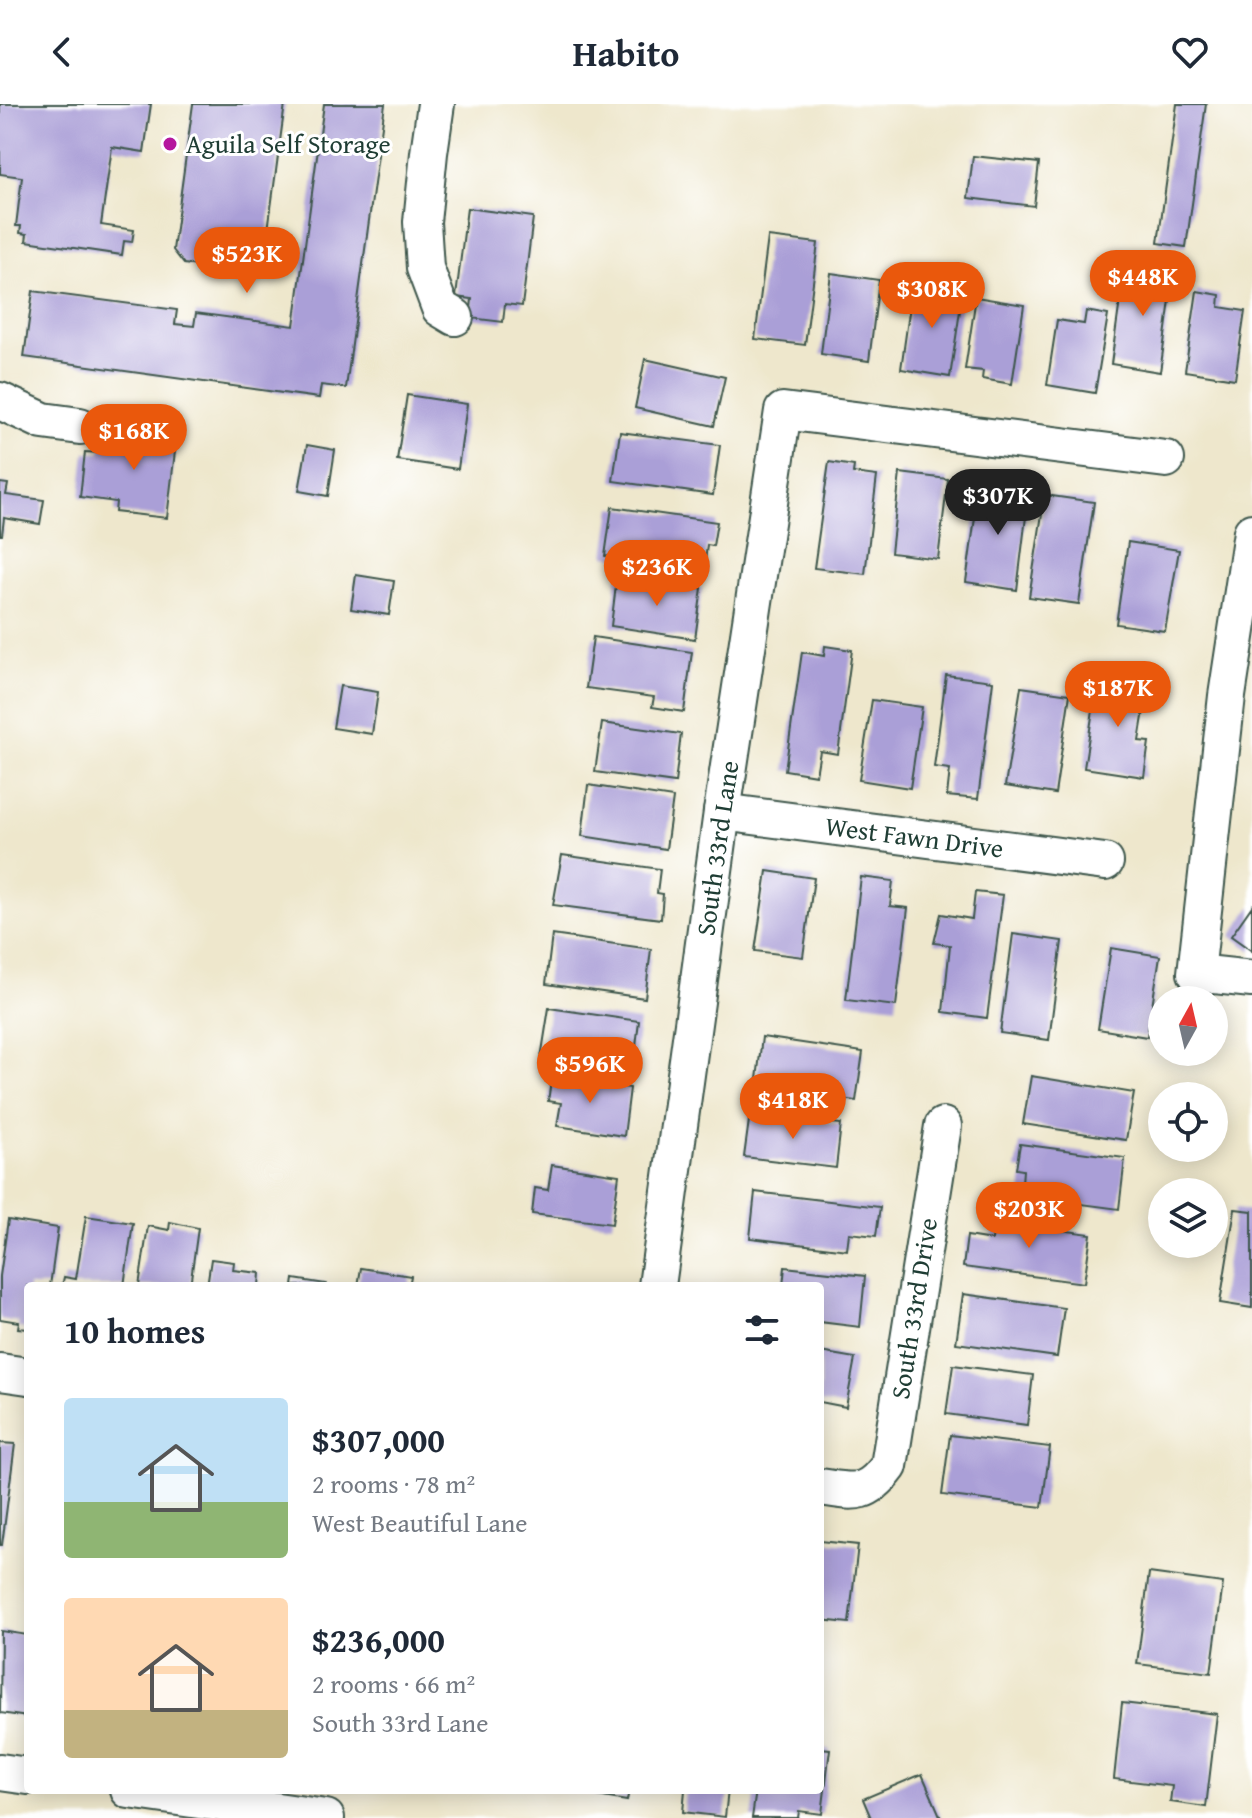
<!DOCTYPE html>
<meta charset="utf-8">
<style>
body{margin:0;font-family:"Gentium Book Plus",serif;background:#f2f2f3;color:#1f2937;height:100vh;display:flex;flex-direction:column;font-size:30px;white-space:nowrap}
*{box-sizing:border-box;margin:0}
p{font-size:26px;color:#747a83}
.icon{flex:none;width:44px;height:44px;fill:none;stroke:currentColor;stroke-width:2;stroke-linecap:round;stroke-linejoin:round}
.map{position:relative;flex:1;overflow:hidden}
.panel{position:absolute;left:24px;top:1178px;width:800px;height:512px;display:flex;flex-direction:column;background:#fff;border-radius:8px;box-shadow:0 4px 20px #0003}
.panel>*{flex:none}
.needle{width:52px;rotate:8deg}
.fabs{position:absolute;left:1148px;top:882px;display:grid;gap:16px}
.fabs a{display:grid;place-items:center;width:80px;height:80px;border-radius:50%;background:#fff;box-shadow:0 4px 20px #0003;font-size:40px}
.price{position:absolute;translate:-50% -68px;padding:0 18px;border-radius:28px;background:#ea580c;color:#fff;font-size:26px;line-height:52px;filter:drop-shadow(0 2px 4px #0008)}
.price::after{content:'';position:absolute;left:50%;top:48px;width:24px;height:18px;margin-left:-12px;background:inherit;clip-path:polygon(0 0,100% 0,50% 100%)}
.price.selected{background:#222;color:#fff}
ul{padding:0;list-style:none}
li{display:flex;align-items:center;gap:24px;height:200px;padding:0 40px}
li span{display:grid;place-items:center;flex:none;width:224px;height:160px;border-radius:8px;color:#555}
li>.icon{margin-inline-start:auto}
span .icon{width:96px;height:96px;fill:#fffc;stroke-width:1}
li b{font-size:34px}
h2{display:flex;justify-content:space-between;align-items:center;height:96px;padding:0 40px;font-size:34px}
header{display:flex;justify-content:space-between;align-items:center;height:104px;padding:0 40px;background:#fff;font-size:36px;font-weight:600}
.map>svg:first-child{display:block}
.building{fill:#aa9fd7}
.lines{fill:none;stroke-linecap:round;stroke-linejoin:round}
.minor-casing{stroke:#3e564b;stroke-width:40}
.minor{stroke:#fff;stroke-width:36}
.poi-dot{fill:#b5179e;stroke:#fff;stroke-width:3}
.labels{text-anchor:middle;stroke-width:6;stroke-linejoin:round;paint-order:stroke}
.poi-label{font-size:26px;fill:#1f3d34;stroke:#fff;text-anchor:start}
.street-label{font-size:26px;fill:#1f3d34;stroke:#fff}
</style>
<header><svg class="icon" aria-label="back" viewBox="0 0 24 24"><path d="M15 5l-7 7 7 7"/></svg>Habito<svg class="icon" aria-label="heart" viewBox="0 0 24 24"><path d="M12 20l-8-8c-3-5 5-10 8-4 3-6 11-1 8 4z"/></svg></header>
<div class="map">
<svg width="1252" height="1714" viewBox="0 0 1252 1714">
<rect width="100%" height="100%" fill="#fff"/>
<filter id="ink" filterUnits="userSpaceOnUse"><feTurbulence type="fractalNoise" baseFrequency=".0125" numOctaves="2"/><feDisplacementMap in="SourceGraphic" scale="16" xChannelSelector="R" yChannelSelector="G"/><feConvolveMatrix kernelMatrix="1 2 1 2 8 2 1 2 1" color-interpolation-filters="sRGB"/></filter>
<filter id="wash" filterUnits="userSpaceOnUse"><feTurbulence type="fractalNoise" baseFrequency=".006" numOctaves="4" result="noise"/><feDisplacementMap in="SourceGraphic" scale="32" xChannelSelector="R" yChannelSelector="G"/><feGaussianBlur stdDeviation="1.8" result="paint"/><feColorMatrix in="noise" values="0 0 0 0 0 0 0 0 0 0 0 0 0 0 0 0 0 1.4 0 .05"/><feComposite in="paint" operator="in"/></filter>
<g filter="url(#wash)">
<rect width="100%" height="100%" fill="#eee7cc"/>
<g id="blocks">
<path class="building" d="M0,0H151L144,48L112,43L101,121L134,126L132,138L124,137L122,151L26,137L27,130L20,129L21,122H16L22,73L0,70Z
M193,0H285L264,156L251,155L249,169L184,160L173,146Z
M324,0H385L346,284L321,281L319,294L24,253L33,187L177,206L175,220L194,222L196,209L294,222Z
M1177,0H1206L1186,143L1158,139Z
M973,52L1039,59L1034,102L968,94Z
M467,104L533,113L522,202L505,200L503,218L470,214L472,195L456,193Z
M768,133L818,139L805,241L755,235Z
M1125,161L1174,168L1160,268L1111,260Z
M831,169L879,176L869,257L821,250Z
M913,180L963,187L950,273L901,265Z
M1197,187L1220,191L1219,203L1245,207L1235,275L1185,267Z
M976,193L1024,201L1012,280L982,275L983,267L965,265Z
M1086,207L1108,211L1095,289L1047,281L1057,216L1084,220Z
M645,255L725,273L714,322L635,304Z
M407,291L467,300L458,365L397,356Z
M145,318L178,322L167,414L115,408L116,398L80,393L85,348L101,349L103,333L143,337Z
M620,328L720,341L713,391L613,377Z
M307,341L335,346L328,392L299,387Z
M829,358L854,362L853,369L877,372L865,470L814,464Z
M900,369L948,375L938,455L891,449Z
M980,378L1005,381L1004,384L1029,388L1017,486L966,478Z
M0,379L8,380L6,391L44,396L40,420L4,414L2,431H0Z
M1045,391L1094,398L1079,500L1029,493Z
M612,403L717,418L713,442L707,441L704,466L605,452Z
M1128,438L1179,446L1165,527L1116,520Z
M356,471L394,477L389,511L351,505Z
M617,473L702,484L695,535L611,522Z
M593,533L692,548L684,608L652,603L654,593L586,584Z
M825,542L852,546L838,650L820,647L816,671L785,666L802,548L824,552Z
M946,571L993,577L978,695L947,692L950,665L934,663Z
M1098,574L1148,582L1139,637L1149,638L1144,673L1084,664Z
M340,582L378,588L372,630L333,624Z
M1021,583L1070,590L1055,690L1005,682Z
M872,596L922,603L910,684L859,676Z
M602,619L681,630L675,679L595,668Z
M588,681L673,694L666,745L582,732Z
M562,751L660,765L657,789L663,790L661,815L553,801Z
M767,767L814,774L803,853L755,847Z
M861,773L893,777L890,802L908,804L896,902L846,896Z
M975,788L1003,791L987,914L943,908L950,841L934,839L941,810L972,815Z
M1252,802V847L1231,832Z
M1013,830L1062,837L1049,936L1000,929Z
M552,831L651,845L645,894L546,880Z
M1111,844L1160,852L1147,933L1098,925Z
M549,904L639,917L633,967L541,954Z
M762,933L863,948L856,997L756,984Z
M552,971L630,984L624,1032L557,1022L561,999L548,997Z
M1031,972L1134,989L1126,1036L1023,1020Z
M750,1009L841,1020L836,1064L744,1053Z
M1020,1040L1125,1054L1119,1105L1021,1092L1023,1066L1016,1065Z
M552,1061L619,1071L612,1120L532,1110L535,1084L548,1086Z
M755,1088L880,1103L876,1132L849,1129L847,1146L750,1134Z
M996,1105L1029,1109L1027,1122L1091,1130L1084,1179L963,1163L967,1132L992,1136Z
M1235,1105L1252,1107V1204L1220,1199Z
M86,1112L133,1119L124,1182H62L64,1173L76,1175Z
M8,1116L58,1124L50,1182H28V1225L18,1224L19,1218L0,1215V1172Z
M170,1118L198,1124L190,1182H139L148,1122L169,1126Z
M211,1155L234,1158L233,1166L260,1169L259,1182H207Z
M785,1163L865,1172L860,1223L820,1218V1182H783Z
M361,1164L411,1172L409,1182H358Z
M294,1175L326,1180V1182H293Z
M963,1190L1064,1204L1057,1253L956,1239Z
M820,1248L855,1254L846,1303L820,1298Z
M953,1261L1033,1271L1027,1321L946,1310Z
M950,1331L1050,1343L1042,1403L942,1391Z
M0,1339L15,1340L2,1441H0Z
M820,1437L858,1441L849,1519L820,1516Z
M1149,1469L1223,1479L1211,1569L1137,1560Z
M1,1527L28,1531V1613L0,1609Z
M1122,1599L1217,1610L1206,1703L1170,1698L1172,1682L1114,1675Z
M820,1644L830,1645L822,1710L799,1707L798,1714H752L756,1686H820Z
M922,1670L941,1714H871L863,1695Z
M591,1686H629L627,1697L591,1691Z
M685,1686H728L725,1713L683,1708Z"/>
</g>
</g>
<g filter="url(#ink)">
<use href="#blocks" fill-opacity="0" stroke="#3e564b" stroke-width="2"/>
<g class="lines">
<defs>
<g id="minor">
<path d="M436,0L429,49L422,118L425,164L440,204L455,213"/>
<path d="M0,297L43,317L80,322"/>
<path d="M1252,428L1227,592L1196,869L1252,875"/>
<path id="s1" d="M722,708L1105,758"/>
<path id="s2" d="M657,1182L722,708L783,307L1166,355"/>
<path d="M0,1268L28,1272"/>
<path id="s3" d="M820,1383C855,1388 866,1393 889,1362L943,1022"/>
<path d="M0,1668L28,1672"/>
<path d="M129,1686L326,1714"/>
</g>
</defs>
<use href="#minor" class="minor-casing"/>
<use href="#minor" class="minor"/>
</g>
</g>
<circle class="poi-dot" cx="170" cy="40" r="8"/>
<g class="labels">
<g class="poi-label">
<text x="186" y="49">Aguila Self Storage</text>
</g>
<g class="street-label">
<text dy="9" stroke="none"><textPath href="#s1" startOffset="194">West Fawn Drive</textPath></text>
<text dy="9" stroke="none"><textPath href="#s2" startOffset="442">South 33rd Lane</textPath></text>
<text dy="9" stroke="none"><textPath href="#s3" startOffset="238">South 33rd Drive</textPath></text>
</g>
</g>
</svg>
<div class="fabs">
<a><svg class="needle" viewBox="-14 -14 28 28"><path d="M0-13l5 13h-10z" fill="#e53935"/><path d="M0 13l5-13h-10z" fill="#747a83"/></svg></a>
<a><svg class="icon" aria-label="locate" viewBox="0 0 24 24"><circle cx="12" cy="12" r="6"/><path d="M12 2v4M12 18v4M2 12h4M18 12h4"/></svg></a>
<a><svg class="icon" aria-label="layers" viewBox="0 0 24 24"><path d="M12 4l9 5-9 5-9-5zM3 14l9 5 9-5"/></svg></a>
</div>
<b class="price" style="left:247px;top:191px">$523K</b>
<b class="price" style="left:1143px;top:214px">$448K</b>
<b class="price" style="left:932px;top:226px">$308K</b>
<b class="price" style="left:134px;top:368px">$168K</b>
<b class="price selected" style="left:998px;top:433px">$307K</b>
<b class="price" style="left:657px;top:504px">$236K</b>
<b class="price" style="left:1118px;top:625px">$187K</b>
<b class="price" style="left:590px;top:1001px">$596K</b>
<b class="price" style="left:793px;top:1037px">$418K</b>
<b class="price" style="left:1029px;top:1146px">$203K</b>
<section class="panel">
<h2>10 homes<svg class="icon" aria-label="filters" viewBox="0 0 24 24"><path d="M4 7h16M4 17h16"/><circle cx="9" cy="7" r="2"/><circle cx="15" cy="17" r="2"/></svg></h2>
<ul>
<li><span style="background:linear-gradient(#bfe0f5 65%,#8fb573 0)"><svg class="icon" aria-label="home" viewBox="0 0 24 24"><path d="M3 11l9-7 9 7M6 9v11h12V9"/></svg></span><div><b>$307,000</b><p>2 rooms · 78 m²</p><p>West Beautiful Lane</p></div></li>
<li><span style="background:linear-gradient(#ffd9b3 70%,#c2b280 0)"><svg class="icon" aria-label="home" viewBox="0 0 24 24"><path d="M3 11l9-7 9 7M6 9v11h12V9"/></svg></span><div><b>$236,000</b><p>2 rooms · 66 m²</p><p>South 33rd Lane</p></div></li>
</ul>
</section>
</div>
